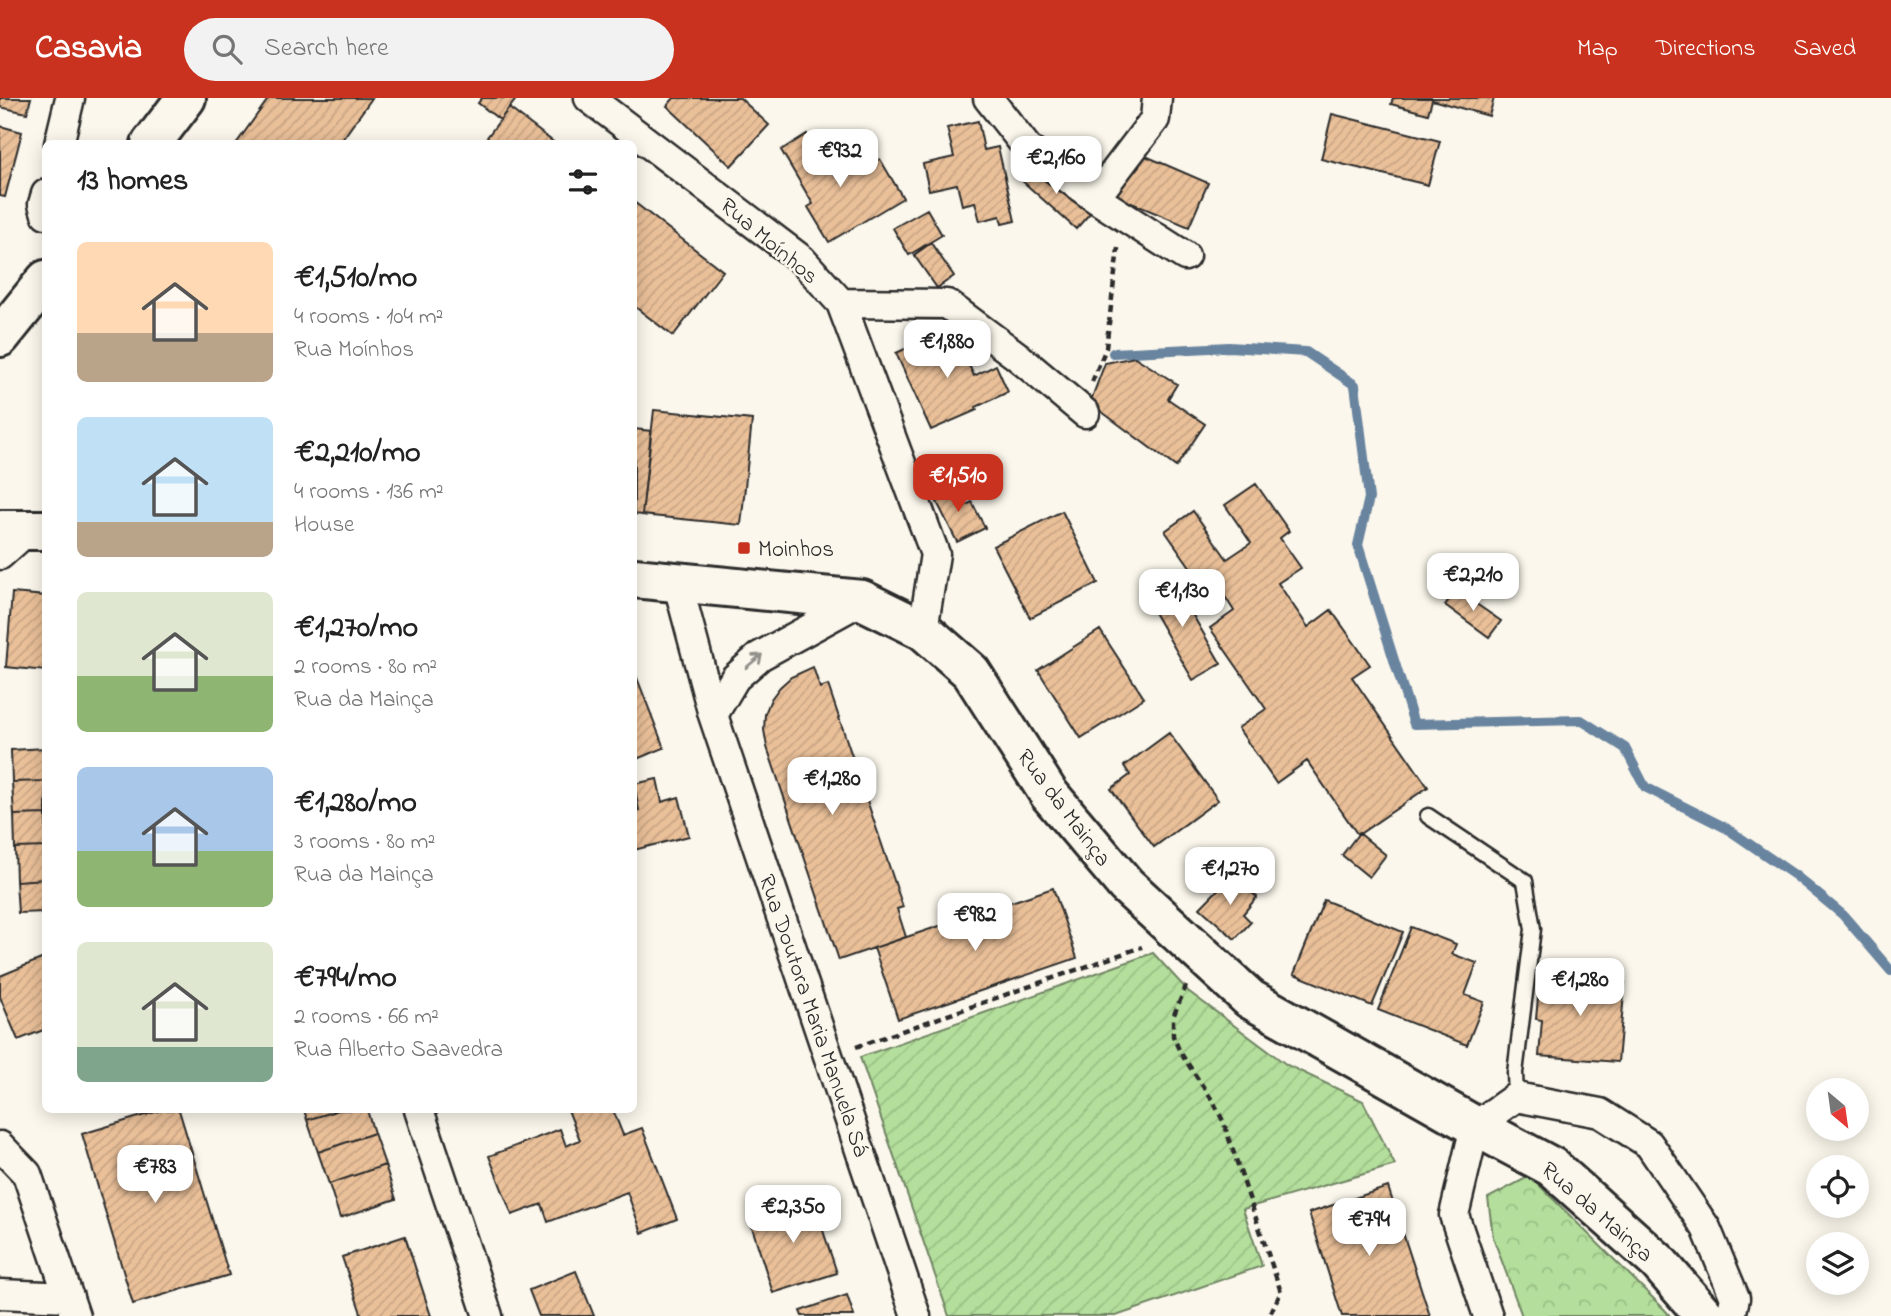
<!DOCTYPE html>
<meta charset="utf-8">
<style>
body{margin:0;font-family:"Indie Flower",sans-serif;background:#f2f2f2;color:#222;height:100vh;display:flex;flex-direction:column;font-size:26px;white-space:nowrap}
*{box-sizing:border-box;margin:0}
p{font-size:23px;color:#767676}
.icon{flex:none;width:38px;height:38px;fill:none;stroke:currentColor;stroke-width:2;stroke-linecap:round;stroke-linejoin:round}
.map{position:relative;flex:1;overflow:hidden}
.side{position:absolute;left:42px;top:42px;width:595px;height:973px;display:flex;flex-direction:column;background:#fff;border-radius:10px;box-shadow:0 4px 18px #0003}
.side>*{flex:none}
.needle{width:46px;rotate:151deg}
.buttons{position:absolute;left:1806px;top:980px;display:grid;gap:14px}
.buttons a{display:grid;place-items:center;width:63px;height:63px;border-radius:50%;background:#fff;box-shadow:0 4px 18px #0003;font-size:35px}
.price{position:absolute;translate:-50% -60px;padding:0 16px;border-radius:14px;background:#fff;color:#222;font-size:23px;line-height:46px;filter:drop-shadow(0 2px 4px #0008)}
.price::after{content:'';position:absolute;left:50%;top:42px;width:21px;height:16px;margin-left:-10px;background:inherit;clip-path:polygon(0 0,100% 0,50% 100%)}
.price.selected{background:#c8321e;color:#fff}
ul{padding:0;list-style:none}
li{display:flex;align-items:center;gap:21px;height:175px;padding:0 35px}
li span{display:grid;place-items:center;flex:none;width:196px;height:140px;border-radius:10px;color:#555}
li>.icon{margin-inline-start:auto}
span .icon{width:84px;height:84px;fill:#fffc;stroke-width:1}
li b{font-size:30px}
h2{display:flex;justify-content:space-between;align-items:center;height:84px;padding:0 35px;font-size:30px}
header{display:flex;align-items:center;gap:42px;box-sizing:border-box;height:98px;padding:0 35px;background:#c8321e;color:#fff}
header strong{font-size:33px}
nav{display:flex;gap:38px;margin-inline-start:auto;font-size:24px}
.search{width:490px;height:63px;background:#f2f2f2;display:flex;align-items:center;gap:18px;box-sizing:border-box;padding:0 24px;border-radius:38px;color:#767676;font-size:26px}
.map>svg:first-child{display:block}
.forest{fill:url(#forest-crowns);stroke:#6f8463;stroke-width:2}
.garden{fill:url(#garden-furrows);stroke:#6f8463;stroke-width:2}
.lines{fill:none;stroke-linecap:round;stroke-linejoin:round}
.stream{stroke:#69849f;stroke-width:10}
.building{fill:url(#building-hatch);stroke:#2b2b2b;stroke-width:2}
.lane-casing{stroke:#2b2b2b;stroke-width:19}
.street-casing{stroke:#2b2b2b;stroke-width:33}
.secondary-casing{stroke:#2b2b2b;stroke-width:44}
.primary-casing{stroke:#2b2b2b;stroke-width:44}
.path{stroke:#2b2b2b;stroke-width:4.5;stroke-dasharray:7 5;stroke-linecap:butt}
.lane{stroke:#fbf7ec;stroke-width:14}
.street{stroke:#fbf7ec;stroke-width:28}
.secondary{stroke:#fbf7ec;stroke-width:38}
.primary{stroke:#fbf7ec;stroke-width:38}
.oneway{stroke:#93918c}
.poi-dot{fill:#c8321e;stroke:#fbf7ec;stroke-width:2.5}
.labels{text-anchor:middle;stroke-width:5;stroke-linejoin:round;paint-order:stroke}
.street-label{font-size:23px;fill:#2b2b2b;stroke:#fbf7ec}
.poi-label{font-size:23px;fill:#2b2b2b;stroke:#fbf7ec;text-anchor:start}
</style>
<header>
<strong>Casavia</strong>
<div class="search"><svg class="icon" aria-label="search" viewBox="0 0 24 24"><circle cx="10" cy="10" r="6"/><path d="M15 15l6 6"/></svg>Search here</div>
<nav><a>Map</a><a>Directions</a><a>Saved</a></nav>
</header>
<div class="map">
<svg width="1891" height="1218" viewBox="0 0 1891 1218">
<defs>
<pattern id="forest-crowns" width="20" height="18" patternUnits="userSpaceOnUse" patternTransform="scale(1.75)"><rect width="20" height="18" fill="#b3de9b"/><path d="M2 6a3 3 0 1 1 6 0M12 15a3 3 0 1 1 6 0" fill="none" stroke="#9abf86"/></pattern>
<pattern id="garden-furrows" width="10" height="10" patternUnits="userSpaceOnUse" patternTransform="scale(1.75)"><rect width="10" height="10" fill="#b3de9b"/><path d="M-1 1l2-2M0 10L10 0M9 11l2-2" fill="none" stroke="#9abf86"/></pattern>
<pattern id="building-hatch" width="6" height="6" patternUnits="userSpaceOnUse" patternTransform="scale(1.75)"><rect width="6" height="6" fill="#eac099"/><path d="M-1 1l2-2M0 6l6-6M5 7l2-2" fill="none" stroke="#c9a584"/></pattern>
</defs>
<rect width="100%" height="100%" fill="#fbf7ec"/>
<filter id="ink" filterUnits="userSpaceOnUse"><feTurbulence type="fractalNoise" baseFrequency=".0143" numOctaves="2"/><feDisplacementMap in="SourceGraphic" scale="14" xChannelSelector="R" yChannelSelector="G"/><feConvolveMatrix kernelMatrix="1 2 1 2 8 2 1 2 1" color-interpolation-filters="sRGB"/></filter>
<g filter="url(#ink)">
<path class="forest" d="M1530,1078L1665,1212L1670,1218H1522L1493,1139L1488,1100Z"/>
<path class="garden" d="M1153,855L1188,893L1287,967L1363,1003L1395,1067L1243,1111L1262,1168L1116,1218H949L860,959Z"/>
<g class="lines">
<path class="stream" d="M1113,255L1229,249L1306,254L1355,287L1369,400L1358,447L1414,626L1581,622L1625,650L1645,689L1726,730L1796,778L1843,817L1891,873"/>
</g>
<path class="building" d="M0,0H31L27,15L0,9Z
M269,0H372L339,46H236Z
M482,0H517L500,22L478,5Z
M674,0H740L769,27L731,68L667,8Z
M1393,0H1494L1489,18L1432,2L1428,16L1391,6Z
M509,10L556,46H482Z
M1332,16L1440,43L1428,87L1321,61Z
M978,23L984,52L998,49L1015,123L1002,126L1000,118L980,123L975,104L962,107L957,86L929,92L923,66L954,59L947,30Z
M0,28L22,34L5,99L0,98Z
M807,36L826,68L841,59L852,77L880,61L903,100L829,144L808,109L813,106L781,52Z
M1134,53L1208,85L1189,129L1115,98Z
M1035,64L1091,114L1076,131L1020,81Z
M634,104L723,173L673,238L634,208Z
M927,111L942,137L909,157L893,130Z
M931,145L954,178L937,190L914,157Z
M952,230L974,278L996,267L1008,294L976,309L977,312L931,332L896,255Z
M1135,259L1177,286L1168,301L1205,326L1176,369L1090,305L1105,265Z
M654,312L752,322L741,427L642,417Z
M634,331L651,333L642,417L634,416Z
M948,386L960,410L972,404L985,430L957,444L932,394Z
M1256,386L1289,433L1280,440L1301,470L1278,485L1308,529L1331,512L1370,567L1352,579L1428,689L1358,737L1307,663L1276,685L1238,630L1266,611L1210,530L1234,513L1224,497L1214,503L1165,433L1193,413L1227,461L1251,445L1225,407Z
M1062,413L1098,485L1030,520L993,448Z
M1172,481L1221,566L1193,582L1144,497Z
M1456,492L1501,523L1489,539L1445,507Z
M12,495L46,498V573L6,569Z
M1100,532L1144,600L1081,640L1038,572Z
M813,569L820,590L828,587L903,809L897,811L906,839L839,862L767,649L764,632L765,616L771,601L780,589L791,579Z
M634,572L664,650L634,662Z
M1169,635L1218,702L1154,749L1111,691L1130,677L1124,668Z
M46,650V683L12,684L11,652Z
M657,681L662,704L679,699L689,738L634,752V713L639,712L634,686Z
M46,683V716L14,717L12,684Z
M46,716V749L15,750L14,717Z
M1359,735L1386,757L1369,779L1342,757Z
M46,749V781L16,783L15,750Z
M1231,778L1257,799L1243,816L1251,824L1235,841L1200,810Z
M46,781V814L18,815L16,783Z
M1053,790L1077,860L898,921L874,850Z
M1324,802L1403,834L1372,908L1294,876Z
M1411,829L1456,846L1452,856L1477,865L1465,897L1484,904L1467,947L1378,912Z
M46,859V931L18,942L0,899V878Z
M1540,878L1625,884L1618,964L1539,958L1542,922L1536,921Z
M162,1012H179L229,1177L133,1206L82,1036Z
M304,1012H339L307,1022Z
M339,1012H367L374,1035L318,1054L307,1022Z
M568,1012H613L623,1037L642,1030L677,1121L642,1135L627,1094L548,1124L542,1106L512,1117L489,1058L560,1031L566,1048L580,1042Z
M374,1035L385,1067L329,1086L318,1054Z
M385,1067L396,1101L340,1120L329,1086Z
M1388,1089L1430,1218H1342L1309,1115Z
M812,1099L837,1175L773,1195L749,1120Z
M405,1138L431,1218H362L342,1159Z
M576,1173L594,1218H539L529,1192Z
M847,1197L854,1218H802L800,1213Z"/>
<g class="lines">
<defs>
<path id="lane" d="M1428,718L1525,783L1533,831L1515,975L1516,999"/>
<path id="street" d="M589,0L802,162L841,205L935,456L923,532
M988,0L1029,52L1095,100L1155,21L1157,0
M59,46L70,0
M46,96L43,106L46,116
M1095,100L1185,158
M841,205L947,206L1017,258L1085,315
M0,457L29,431
M677,483L713,617L916,1218
M713,617L735,580L760,558L862,502
M419,1012L488,1218
M0,1048L27,1076L75,1218
M0,1196L69,1199
M1488,1218L1454,1117L1475,1028L1516,999L1600,1015L1649,1046L1706,1130L1735,1200L1731,1218"/>
<path id="secondary" d="M0,432H46
M634,480L862,502L923,532L971,574L1049,696L1126,787L1250,901L1475,1028L1552,1069L1658,1164L1705,1218"/>
<path id="primary" d="M151,46L186,0
M0,239L46,182"/>
</defs>
<use href="#lane" class="lane-casing"/>
<use href="#street" class="street-casing"/>
<use href="#secondary" class="secondary-casing"/>
<use href="#primary" class="primary-casing"/>
<path class="path" d="M1092,284L1106,250L1118,150
M1186,888L1173,919V938L1180,954L1214,1005L1223,1023L1281,1194L1269,1218
M856,949L1142,849"/>
<use href="#lane" class="lane"/>
<use href="#street" class="street"/>
<use href="#secondary" class="secondary"/>
<use href="#primary" class="primary"/>
</g>
<defs><path id="oneway-shaft" d="M-6 0H5M1.5-3L5.5 0L1.5 3" fill="none" stroke-width="1.6" stroke-linecap="round" stroke-linejoin="round" transform="scale(1.75)"/></defs>
<use class="oneway" href="#oneway-shaft" transform="translate(754 563) rotate(-40)"/>
</g>
<rect class="poi-dot" x="737" y="443" width="14" height="14" rx="3.5"/>
<g class="labels">
<g class="street-label">
<text transform="translate(770 142) rotate(40)" y="8">Rua Moínhos</text>
<text transform="translate(1065 709) rotate(53)" y="8">Rua da Mainça</text>
<text transform="translate(815 917) rotate(71)" y="8">Rua Doutora Maria Manuela Sá</text>
<text transform="translate(1598 1113) rotate(41)" y="8">Rua da Mainça</text>
</g>
<g class="poi-label">
<text x="758" y="458">Moinhos</text>
</g>
</g>
</svg>
<div class="buttons">
<a><svg class="needle" viewBox="-14 -14 28 28"><path d="M0-13l5 13h-10z" fill="#e53935"/><path d="M0 13l5-13h-10z" fill="#767676"/></svg></a>
<a><svg class="icon" aria-label="locate" viewBox="0 0 24 24"><circle cx="12" cy="12" r="6"/><path d="M12 2v4M12 18v4M2 12h4M18 12h4"/></svg></a>
<a><svg class="icon" aria-label="layers" viewBox="0 0 24 24"><path d="M12 4l9 5-9 5-9-5zM3 14l9 5 9-5"/></svg></a>
</div>
<b class="price" style="left:840px;top:91px">€932</b>
<b class="price" style="left:1056px;top:98px">€2,160</b>
<b class="price" style="left:947px;top:282px">€1,880</b>
<b class="price selected" style="left:958px;top:416px">€1,510</b>
<b class="price" style="left:1473px;top:515px">€2,210</b>
<b class="price" style="left:1182px;top:531px">€1,130</b>
<b class="price" style="left:832px;top:719px">€1,280</b>
<b class="price" style="left:1230px;top:809px">€1,270</b>
<b class="price" style="left:975px;top:855px">€982</b>
<b class="price" style="left:1580px;top:920px">€1,280</b>
<b class="price" style="left:155px;top:1107px">€783</b>
<b class="price" style="left:793px;top:1147px">€2,350</b>
<b class="price" style="left:1369px;top:1160px">€794</b>
<section class="side">
<h2>13 homes<svg class="icon" aria-label="filters" viewBox="0 0 24 24"><path d="M4 7h16M4 17h16"/><circle cx="9" cy="7" r="2"/><circle cx="15" cy="17" r="2"/></svg></h2>
<ul>
<li><span style="background:linear-gradient(#ffd9b3 65%,#b9a48a 0)"><svg class="icon" aria-label="home" viewBox="0 0 24 24"><path d="M3 11l9-7 9 7M6 9v11h12V9"/></svg></span><div><b>€1,510/mo</b><p>4 rooms · 104 m²</p><p>Rua Moínhos</p></div></li>
<li><span style="background:linear-gradient(#bfe0f5 75%,#b9a48a 0)"><svg class="icon" aria-label="home" viewBox="0 0 24 24"><path d="M3 11l9-7 9 7M6 9v11h12V9"/></svg></span><div><b>€2,210/mo</b><p>4 rooms · 136 m²</p><p>House</p></div></li>
<li><span style="background:linear-gradient(#dfe7d0 60%,#8fb573 0)"><svg class="icon" aria-label="home" viewBox="0 0 24 24"><path d="M3 11l9-7 9 7M6 9v11h12V9"/></svg></span><div><b>€1,270/mo</b><p>2 rooms · 80 m²</p><p>Rua da Mainça</p></div></li>
<li><span style="background:linear-gradient(#a9c7e8 60%,#8fb573 0)"><svg class="icon" aria-label="home" viewBox="0 0 24 24"><path d="M3 11l9-7 9 7M6 9v11h12V9"/></svg></span><div><b>€1,280/mo</b><p>3 rooms · 80 m²</p><p>Rua da Mainça</p></div></li>
<li><span style="background:linear-gradient(#dfe7d0 75%,#7fa58c 0)"><svg class="icon" aria-label="home" viewBox="0 0 24 24"><path d="M3 11l9-7 9 7M6 9v11h12V9"/></svg></span><div><b>€794/mo</b><p>2 rooms · 66 m²</p><p>Rua Alberto Saavedra</p></div></li>
</ul>
</section>
</div>
